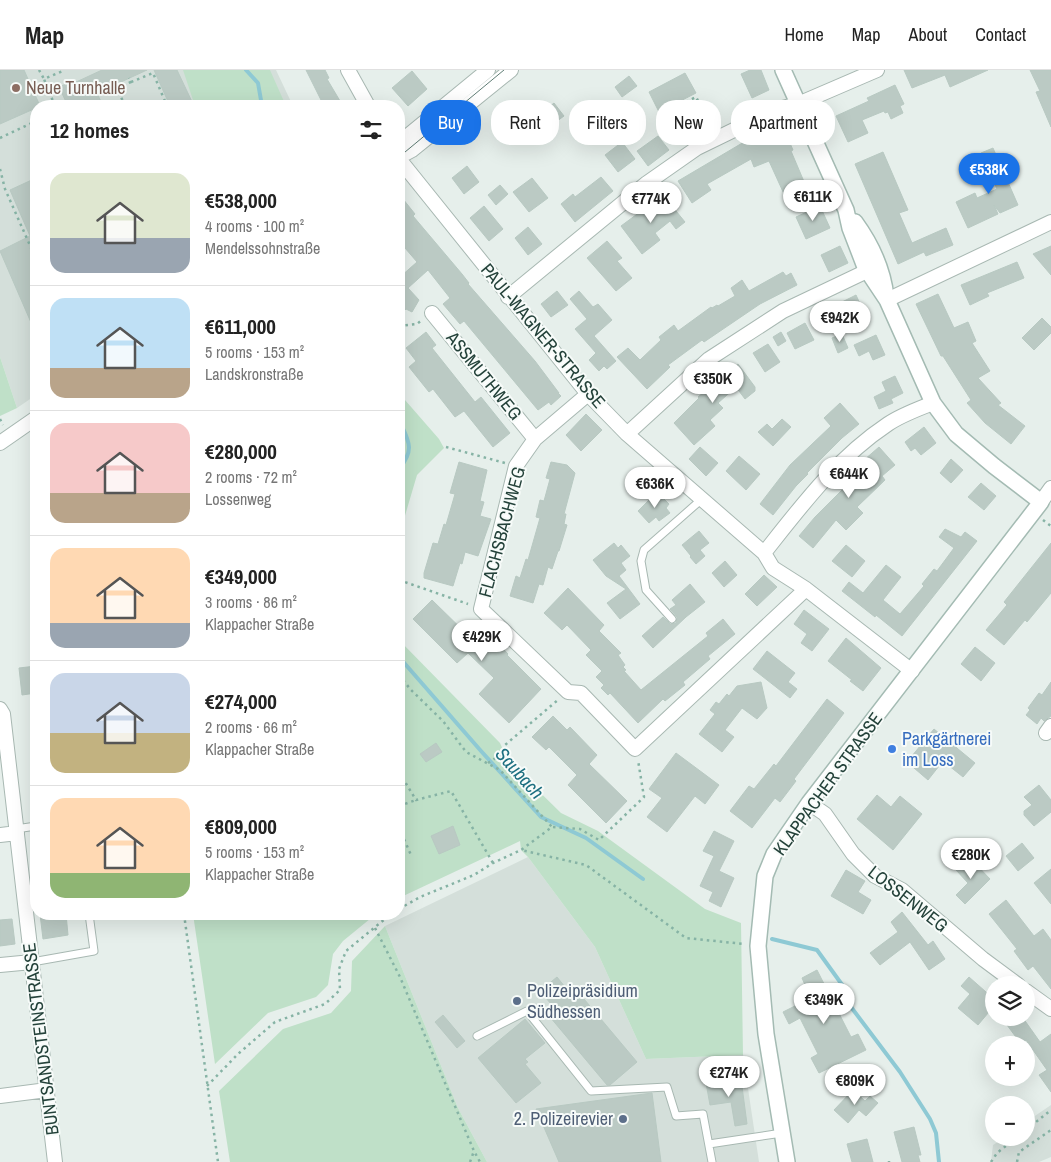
<!DOCTYPE html>
<meta charset="utf-8">
<style>
body{margin:0;font-family:"Archivo Narrow",sans-serif;background:#f2f2f2;color:#222;height:100vh;display:flex;flex-direction:column;font-size:19px;white-space:nowrap}
*{box-sizing:border-box;margin:0}
p{font-size:16px;color:#767676}
.icon{flex:none;width:28px;height:28px;fill:none;stroke:currentColor;stroke-width:2;stroke-linecap:round;stroke-linejoin:round}
.map{position:relative;flex:1;overflow:hidden}
.sheet{position:absolute;left:30px;top:30px;width:375px;height:820px;display:flex;flex-direction:column;background:#fff;border-radius:20px;box-shadow:0 5px 20px #0002}
.sheet>*{flex:none}
.banner{position:absolute;left:420px;top:30px;width:475px;height:45px;display:flex;gap:10px}
.controls{position:absolute;left:985px;top:906px;display:grid;gap:10px}
.controls a{display:grid;place-items:center;width:50px;height:50px;border-radius:50%;background:#fff;box-shadow:0 5px 20px #0002;font-size:25px}
.price{position:absolute;translate:-50% -42px;padding:0 11px;border-radius:18px;background:#fff;color:#222;font-size:16px;line-height:32px;filter:drop-shadow(0 1px 2px #0008)}
.price::after{content:'';position:absolute;left:50%;top:30px;width:15px;height:11px;margin-left:-8px;background:inherit;clip-path:polygon(0 0,100% 0,50% 100%)}
.price.active{background:#1a73e8;color:#fff}
ul{padding:0;list-style:none}
li{display:flex;align-items:center;gap:15px;height:125px;padding:0 20px}
li+li{border-top:1px solid #e0e0e0}
li span{display:grid;place-items:center;flex:none;width:140px;height:100px;border-radius:15px;color:#555}
li>.icon{margin-inline-start:auto}
span .icon{width:60px;height:60px;fill:#fffc;stroke-width:1}
li b{font-size:21px}
h2{display:flex;justify-content:space-between;align-items:center;height:60px;padding:0 20px;font-size:21px}
.pill{padding:0 18px;border-radius:20px;background:#fff;box-shadow:0 5px 20px #0002;font-size:18px;line-height:45px}
.pill.active{background:#1a73e8;color:#fff}
header{display:flex;align-items:center;gap:30px;box-sizing:border-box;height:70px;padding:0 25px;background:#fff;border-bottom:1px solid #e0e0e0}
header strong{font-size:24px}
nav{display:flex;gap:28px;margin-inline-start:auto;font-size:18px}
.map>svg:first-child{display:block}
.built{fill:#d4dfda}
.green{fill:#bfe0c8}
.lines{fill:none;stroke-linecap:round;stroke-linejoin:round}
.stream{stroke:#8ec9d4;stroke-width:4}
.building{fill:#bbcac4;stroke:#b8c9c2}
.lane-casing{stroke:#a8b8b2;stroke-width:9}
.street-casing{stroke:#a8b8b2;stroke-width:16}
.secondary-casing{stroke:#a4bbb3;stroke-width:18}
.path{stroke:#86b3a5;stroke-width:2.5;stroke-dasharray:2.5 4;stroke-linecap:butt}
.lane{stroke:#fff;stroke-width:7}
.street{stroke:#fff;stroke-width:14}
.secondary{stroke:#fff;stroke-width:15}
.tram{stroke:#5f7d75;stroke-width:1}
.education-dot{fill:#8d6e63;stroke:#f7fbf9;stroke-width:2}
.shop-dot{fill:#3f7fe0;stroke:#f7fbf9;stroke-width:2}
.service-dot{fill:#5c6f8a;stroke:#f7fbf9;stroke-width:2}
.labels{text-anchor:middle;stroke-width:4;stroke-linejoin:round;paint-order:stroke}
.education-label{font-size:18px;fill:#785e54;stroke:#f7fbf9;text-anchor:start}
.street-label{font-size:18px;fill:#24423a;stroke:#f7fbf9}
.shop-label{font-size:18px;fill:#366cbe;stroke:#f7fbf9;text-anchor:start}
.service-label{font-size:18px;fill:#4e5e75;stroke:#f7fbf9;text-anchor:start}
.water-label{font-size:19px;font-style:italic;fill:#1c6f80;stroke:#f7fbf9}
</style>
<header>
<strong>Map</strong>
<nav><a>Home</a><a>Map</a><a>About</a><a>Contact</a></nav>
</header>
<div class="map">
<svg width="1051" height="1092" viewBox="0 0 1051 1092">
<rect width="100%" height="100%" fill="#e6efeb"/>
<path class="built" d="M0,0H276L293,36H36V325L17,338L0,287Z
M528,787L595,877L646,989L743,985L759,1092H487L458,1038L385,856Z
M1051,1035V1087L1039,1092H991L993,1075L1004,1068H1026V1052Z"/>
<path class="green" d="M183,0H270L286,36H195Z
M0,287L17,338L0,346Z
M399,314L405,330L439,369L444,378L417,405L399,466Z
M399,570L500,673L508,691L561,743L598,761L705,839L741,853L743,985L646,989L595,877L528,787L521,780L520,771L399,828Z
M193,844H376L343,871L333,884L328,915L316,927L268,943L215,994Z
M385,856L458,1038L487,1092H230L219,1021L283,959L331,943L351,921L352,891Z"/>
<g class="lines">
<path class="stream" d="M246,0L258,13L262,36
M399,350C408,370 416,379 399,399
M399,587L481,681L541,747L586,768L643,809
M772,869L817,880L843,916L851,937L900,1002L930,1049L936,1063L939,1092"/>
</g>
<path class="building" d="M0,0H24L40,36H36V38L0,54Z
M102,0H147L97,23L103,36H68L59,17L73,11L74,13Z
M154,0H177L194,36H170Z
M306,0H325L329,8L327,9L343,36H324Z
M750,0H761L769,20L752,28L741,4Z
M904,0H988L950,17L945,5L912,18Z
M1030,0H1051V57L1036,22L1040,21Z
M412,1L427,19L408,36L392,18Z
M685,3L696,23L659,42L649,22Z
M629,6L637,16L622,27L615,17Z
M895,15L904,34L900,36L903,43L891,49L888,42L885,43L884,41L862,50L868,63L848,72L836,46L869,31L867,28Z
M528,31L539,45L554,33L564,46L549,57L544,51L528,64L512,44Z
M695,39L703,54L686,63L679,50Z
M782,55L793,80L791,81L805,114L784,124L769,91L754,97L751,89L707,114L711,120L692,133L678,111L744,72Z
M658,66L669,80L648,96L637,81Z
M622,72L635,89L618,102L605,85Z
M993,78L1018,135L1000,143L994,135L998,144L968,158L956,132L975,123L977,128L997,119L981,83Z
M883,82L908,140L899,143L912,173L946,158L953,175L926,186L924,182L898,194L855,94Z
M467,96L479,112L464,124L452,108Z
M601,107L613,121L575,152L561,134L573,124L575,127Z
M36,108V264L0,181L30,166L10,120Z
M532,108L548,128L529,142L513,122Z
M500,115L508,124L496,135L488,125Z
M399,124L415,144L413,146L462,204L469,213L468,214L535,291L559,323H558L561,326L551,335L549,332L538,340L464,251L460,254L443,234L450,228L428,200L408,218L419,230L412,242L406,239L399,245V206L400,207L417,192L399,171Z
M663,125L685,152L676,159L670,151L655,163L660,170L642,184L621,156Z
M484,136L503,159L489,171L470,148Z
M820,136L830,158L806,169L796,147Z
M528,157L542,174L528,185L515,168Z
M607,171L622,188L617,191L632,208L616,221L587,188Z
M840,176L848,193L829,202L821,185Z
M1051,176V205L1033,184Z
M1017,192L1024,208L987,223L989,226L970,235L961,215Z
M783,202L786,206L791,203L797,215L760,234L704,272L702,270L668,295L670,297L647,319L617,287L628,278L640,290L661,270L659,267L674,255L678,261L711,237L712,238L717,235L718,236L735,226L731,218L742,210L749,221Z
M557,221L568,235L551,247L541,234Z
M579,221L593,237L598,234L612,250L594,266L616,291L607,299L604,296L599,301L589,290L596,283L575,259L587,249L570,229Z
M938,224L954,258L968,252L976,271L972,273L990,301L978,308L1001,333L998,335L1025,356L1011,374L985,353L967,333L971,330L943,286H941L916,234Z
M856,225L866,247L846,256L836,235Z
M1042,248L1051,257V263L1034,280L1022,268Z
M805,253L814,270L795,279L787,263Z
M426,262L436,275L432,278L475,332L481,327L510,363L493,377L464,341L455,347L433,319L429,322L409,297L416,291L406,278Z
M781,262L786,271L778,276L773,267Z
M842,264L848,278L838,283L832,268Z
M876,265L885,285L873,290L869,281L859,286L854,275Z
M768,274L780,292L765,302L753,283Z
M738,294L755,317V321L745,329L736,317L718,333L723,338L710,350L715,356L694,375L674,353L699,328L698,327Z
M895,306L903,323L891,329L893,333L879,339L874,327L886,321L882,312Z
M840,333L859,354L842,368L807,403L808,404L796,416L773,445L760,434L790,395L831,356L824,348Z
M586,344L602,360L581,381L566,365Z
M782,349L791,357L773,376L758,362L767,354L772,359Z
M924,357L936,373L921,385L915,378L911,381L905,372Z
M700,377L718,393L706,406L689,389Z
M879,377L895,395L882,406L885,410L857,437L863,443L846,460L836,450L813,478L799,466L815,447L868,394L864,390Z
M739,386L760,404L746,420L726,401Z
M951,389L963,400L951,413L940,403Z
M459,392L487,400L480,431L484,432L480,446L491,449L478,486L465,482L462,494L460,493L453,516L424,508V503L433,473L438,474L444,454L446,455L455,424L450,423Z
M551,392L567,395L575,403L564,444H566L564,454L567,455L559,481H558L552,499L548,497L543,515L539,514L533,533L510,526L516,506L520,508L526,489L528,490L540,448L536,447L540,430L544,431L550,409L546,408Z
M981,413L996,426L984,440L968,427Z
M657,422L669,434L666,438L670,443L659,451L656,447L649,453L638,441Z
M945,459L961,467L965,462L977,471L902,566L876,545L875,547L842,521L849,512L863,523L886,495L901,507L883,530L900,544L924,516L922,514L934,499L937,501L954,478L939,467Z
M699,461L709,473L700,480L705,486L696,494L690,487L691,486L682,475Z
M614,473L618,478L621,475L630,486L621,493L626,500L619,506L640,534L620,549L607,533L626,519L606,506L593,490Z
M1051,473V523L1027,552L1025,550L1004,575L986,560L1007,535L1004,532Z
M846,475L865,491L852,507L832,491Z
M725,491L737,505L724,517L712,503Z
M764,505L777,517L757,536L745,524Z
M690,514L705,532L686,547L653,578L642,566L663,547L670,554L676,553L677,547L670,539L676,535L672,530Z
M568,518L604,555L599,561L621,583L618,585L625,595L623,597L626,600L624,601L641,620L708,566L706,563L723,549L735,564L708,586L710,589L683,612L685,615L665,631L663,629L638,653L610,623L608,625L601,618L604,615L596,607L602,601L586,585L591,580L567,555L562,560L544,543Z
M432,530L478,575L489,564L508,584L507,585L541,619L509,653L479,624L494,608L468,583L457,593L413,549Z
M804,540L829,559L812,581L801,573L807,564L794,554Z
M846,568L881,598L863,621L850,611L852,610L828,591Z
M975,577L995,593L981,611L961,594Z
M767,581L795,603L788,612L797,619L790,628L753,599Z
M36,596V623L22,625L19,598Z
M761,612L767,638L757,649L742,638L725,660L734,667L722,682L699,664L715,644L710,640L716,632L719,634L727,624L729,626L737,616Z
M1051,612V646L1044,651L1041,648L1037,654L1026,645L1030,640L1028,638L1039,623L1042,625Z
M827,629L844,643L794,709L796,711L780,732L775,728L752,758L730,741L749,716L754,719L774,694L776,696Z
M553,646L567,660L570,657L597,685L589,694L627,731L606,753L568,715L577,705L549,677L546,680L532,667Z
M934,659L975,693L963,707L943,691L928,710L907,692Z
M436,673L442,682L426,692L420,684Z
M676,683L719,715L705,734L695,726L667,762L647,747L662,728L649,719Z
M1039,715L1051,730V742L1034,756L1024,745V741L1032,735L1024,727Z
M877,725L891,737L900,726L922,744L893,780L857,749Z
M453,756L460,775L439,784L431,766Z
M714,761L734,771L719,801L734,808L721,837L709,831L713,822L700,816L714,786L703,781Z
M1022,773L1034,788L1018,801L1006,786Z
M969,787L990,809L965,834L956,825L968,813L956,800Z
M1051,799V834L1034,813Z
M846,800L865,811L858,822L871,830L863,844L831,826Z
M1006,830L1034,866L1043,859L1051,870V919L1033,896L1028,900L1014,881L1017,879L989,844Z
M902,842L928,875L933,871L945,889L929,900L910,872L880,895L870,883L898,862L891,852Z
M40,844H66L68,865L43,869Z
M12,849L15,874L0,876V850Z
M817,900L851,967L858,964L866,980L819,1003L811,988L818,984L800,948L789,954L783,942L799,934L796,928L808,922L802,908Z
M557,907L573,927L579,923L637,992L610,1015H607L550,947L557,941L540,921Z
M969,907L994,929V936L978,955L958,938L970,924L961,916Z
M443,945L465,971L457,978L435,952Z
M1017,948H1023L1040,972L1051,964V1022L1039,1005L1047,1000L1026,970L1021,974L1007,955Z
M525,949L545,973L525,989L528,992L525,994L541,1013L516,1033L478,988Z
M741,1009L747,1054L735,1056L731,1032L710,1035L706,1013Z
M853,1020L865,1031L870,1026L878,1033L866,1046L859,1040L848,1053L834,1040Z
M652,1023L661,1092H559L536,1039Z
M914,1057L921,1085H918L920,1092H902L894,1062Z
M867,1069L873,1092H852L847,1074Z"/>
<g class="lines">
<defs>
<path id="lane" d="M672,549L646,520L641,491L644,480L702,429
M16,759L36,756
M32,892L94,881L89,844
M477,966L527,941L591,1021L667,1017L676,1046L703,1044L712,1092
M709,1074L782,1063"/>
<path id="street" d="M348,0L368,36
M399,76L404,69L488,0
M399,87L412,80L511,0
M399,89L588,324L627,364L764,483L773,498L806,519L912,601
M508,227L647,113L697,78L775,40L798,34L877,0
M887,230L1051,152
M432,243L535,369
M588,324L535,369L516,396L481,539L568,622L581,623L635,679L806,519
M627,364L709,289L783,241L867,201
M0,373L36,348
M1041,432L1051,418
M764,483C802,435 837,388 888,354C901,345 918,339 933,333
M0,639L3,644L55,1092
M1046,663L1051,656
M809,733L825,744L853,784L875,806L902,820L983,889L1018,915
M0,765L17,763
M0,895L32,892
M1026,921L1051,939
M0,1026L47,1020"/>
<path id="secondary" d="M783,0L846,140L850,158L865,197L887,230L933,333L956,364L994,396L1041,432L809,733L774,784L765,806L758,876L766,964L787,1092
M855,152C871,174 883,200 886,227"/>
</defs>
<use href="#lane" class="lane-casing"/>
<use href="#street" class="street-casing"/>
<use href="#secondary" class="secondary-casing"/>
<path class="path" d="M39,0L44,9
M131,12L153,3L167,36
M55,36L44,9L65,0
M125,36L117,18L131,12L129,8
M663,44L696,27L712,58
M0,68L36,51
M0,99L5,119L36,189
M399,256L417,254L423,249
M0,349L3,355
M446,377L505,393
M1043,450L1051,456
M399,510L468,534
M399,605L411,620L443,651L466,682L500,700L552,757L521,780L586,795L686,868L744,874
M488,693L500,685L505,675L559,629
M399,702L416,730L451,721L493,793
M399,736L416,730
M553,757L580,759L599,770L644,727L638,690
M399,767H403L411,785
M399,839L420,827L474,805L493,793L521,780
M184,844L218,1092
M375,858L400,907L474,1081L480,1092
M207,1016L238,984L275,952L325,934L340,920L339,899L346,881L391,844
M1026,1060L1051,1040
M889,1091V1092
M470,1092L474,1081
M991,1092L997,1083L1016,1068
M1017,1092L1019,1082L1051,1060"/>
<use href="#lane" class="lane"/>
<use href="#street" class="street"/>
<use href="#secondary" class="secondary"/>
<path class="tram" d="M399,87L504,0"/>
</g>
<circle class="education-dot" cx="16" cy="18" r="5"/>
<circle class="shop-dot" cx="892" cy="679" r="5"/>
<g class="service-dot">
<circle cx="517" cy="931" r="5"/>
<circle cx="623" cy="1049" r="5"/>
</g>
<g class="labels">
<g class="education-label">
<text x="26" y="24">Neue Turnhalle</text>
</g>
<g class="street-label">
<text transform="translate(543 266) rotate(50)" y="6">PAUL-WAGNER-STRASSE</text>
<text transform="translate(484 306) rotate(51)" y="6">ASSMUTHWEG</text>
<text transform="translate(502 462) rotate(-75)" y="6">FLACHSBACHWEG</text>
<text transform="translate(828 714) rotate(-54)" y="6">KLAPPACHER STRASSE</text>
<text transform="translate(908 829) rotate(38)" y="6">LOSSENWEG</text>
<text transform="translate(41 969) rotate(-97)" y="6">BUNTSANDSTEINSTRASSE</text>
</g>
<g class="shop-label">
<text x="902" y="675">Parkgärtnerei<tspan x="902" dy="21">im Loss</tspan></text>
</g>
<g class="service-label">
<text x="527" y="927">Polizeipräsidium<tspan x="527" dy="21">Südhessen</tspan></text>
<text x="613" y="1055" text-anchor="end">2. Polizeirevier</text>
</g>
<g class="water-label">
<text transform="translate(520 703) rotate(48)" y="7">Saubach</text>
</g>
</g>
</svg>
<div class="controls">
<a><svg class="icon" aria-label="layers" viewBox="0 0 24 24"><path d="M12 4l9 5-9 5-9-5zM3 14l9 5 9-5"/></svg></a>
<a>+</a>
<a>−</a>
</div>
<b class="price active" style="left:989px;top:125px">€538K</b>
<b class="price" style="left:813px;top:152px">€611K</b>
<b class="price" style="left:651px;top:154px">€774K</b>
<b class="price" style="left:840px;top:273px">€942K</b>
<b class="price" style="left:713px;top:334px">€350K</b>
<b class="price" style="left:849px;top:429px">€644K</b>
<b class="price" style="left:655px;top:439px">€636K</b>
<b class="price" style="left:482px;top:592px">€429K</b>
<b class="price" style="left:971px;top:810px">€280K</b>
<b class="price" style="left:824px;top:955px">€349K</b>
<b class="price" style="left:729px;top:1028px">€274K</b>
<b class="price" style="left:855px;top:1036px">€809K</b>
<div class="banner">
<a class="pill active">Buy</a>
<a class="pill">Rent</a>
<a class="pill">Filters</a>
<a class="pill">New</a>
<a class="pill">Apartment</a>
</div>
<section class="sheet">
<h2>12 homes<svg class="icon" aria-label="filters" viewBox="0 0 24 24"><path d="M4 7h16M4 17h16"/><circle cx="9" cy="7" r="2"/><circle cx="15" cy="17" r="2"/></svg></h2>
<ul>
<li><span style="background:linear-gradient(#dfe7d0 65%,#9aa5b1 0)"><svg class="icon" aria-label="home" viewBox="0 0 24 24"><path d="M3 11l9-7 9 7M6 9v11h12V9"/></svg></span><div><b>€538,000</b><p>4 rooms · 100 m²</p><p>Mendelssohnstraße</p></div></li>
<li><span style="background:linear-gradient(#bfe0f5 70%,#b9a48a 0)"><svg class="icon" aria-label="home" viewBox="0 0 24 24"><path d="M3 11l9-7 9 7M6 9v11h12V9"/></svg></span><div><b>€611,000</b><p>5 rooms · 153 m²</p><p>Landskronstraße</p></div></li>
<li><span style="background:linear-gradient(#f6c9c9 70%,#b9a48a 0)"><svg class="icon" aria-label="home" viewBox="0 0 24 24"><path d="M3 11l9-7 9 7M6 9v11h12V9"/></svg></span><div><b>€280,000</b><p>2 rooms · 72 m²</p><p>Lossenweg</p></div></li>
<li><span style="background:linear-gradient(#ffd9b3 75%,#9aa5b1 0)"><svg class="icon" aria-label="home" viewBox="0 0 24 24"><path d="M3 11l9-7 9 7M6 9v11h12V9"/></svg></span><div><b>€349,000</b><p>3 rooms · 86 m²</p><p>Klappacher Straße</p></div></li>
<li><span style="background:linear-gradient(#c9d6e8 60%,#c2b280 0)"><svg class="icon" aria-label="home" viewBox="0 0 24 24"><path d="M3 11l9-7 9 7M6 9v11h12V9"/></svg></span><div><b>€274,000</b><p>2 rooms · 66 m²</p><p>Klappacher Straße</p></div></li>
<li><span style="background:linear-gradient(#ffd9b3 75%,#8fb573 0)"><svg class="icon" aria-label="home" viewBox="0 0 24 24"><path d="M3 11l9-7 9 7M6 9v11h12V9"/></svg></span><div><b>€809,000</b><p>5 rooms · 153 m²</p><p>Klappacher Straße</p></div></li>
</ul>
</section>
</div>
